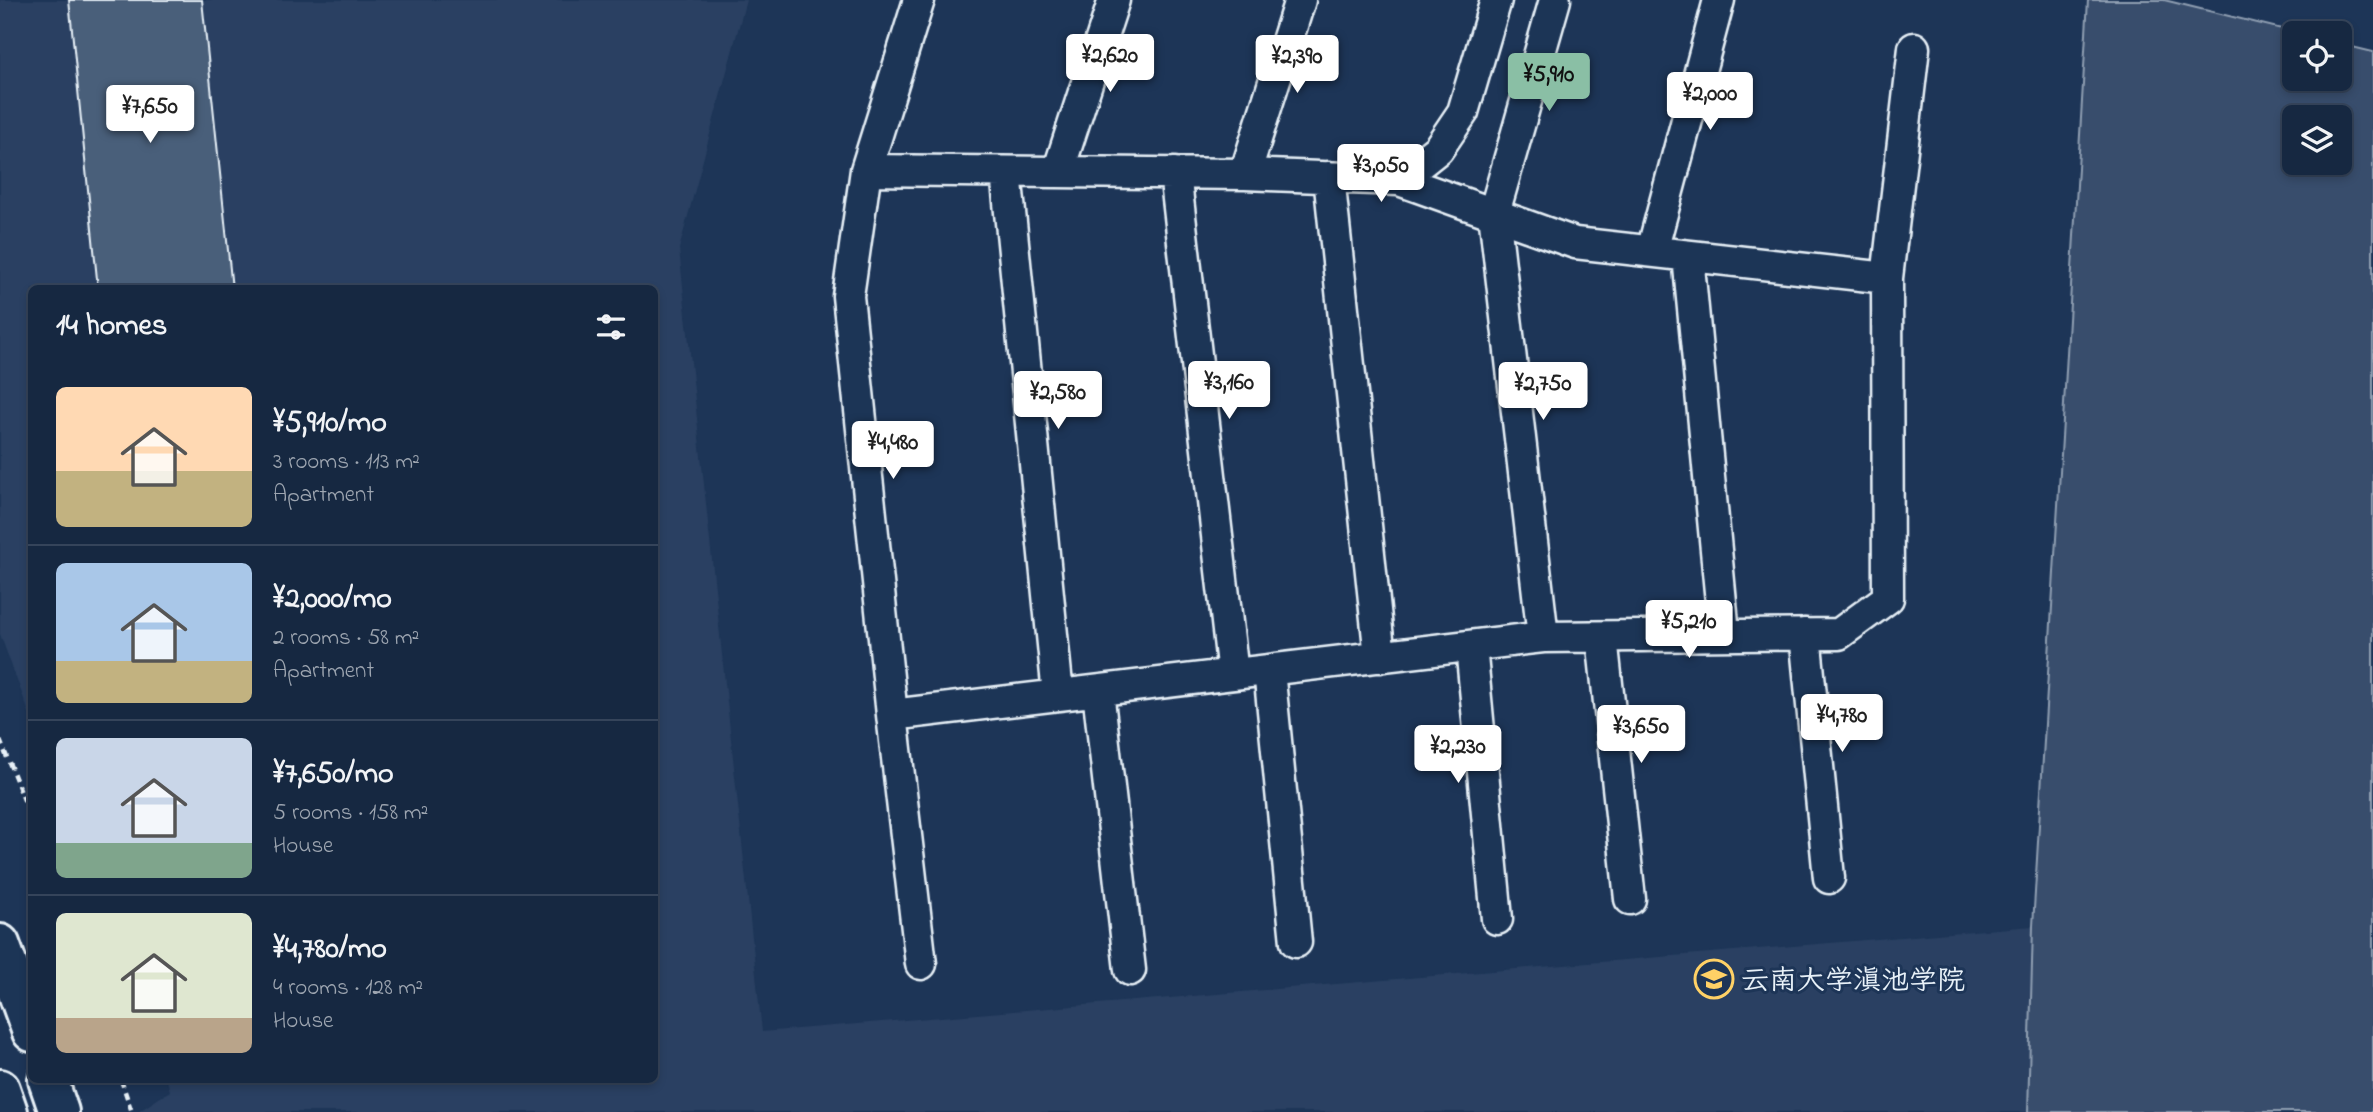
<!DOCTYPE html>
<meta charset="utf-8">
<style>
body{margin:0;font-family:"Indie Flower","LXGW WenKai TC",sans-serif;background:#1f3048;color:#f1f3f6;height:100vh;display:flex;flex-direction:column;font-size:26px;white-space:nowrap}
*{box-sizing:border-box;margin:0}
p{font-size:23px;color:#9ea6b1}
.icon{flex:none;width:38px;height:38px;fill:none;stroke:currentColor;stroke-width:2;stroke-linecap:round;stroke-linejoin:round}
.map{position:relative;flex:1;overflow:hidden}
.panel{position:absolute;left:28px;top:285px;width:630px;height:798px;display:flex;flex-direction:column;background:#162841;border-radius:10px;box-shadow:0 4px 10px #0003,0 0 0 2px #35445a}
.panel>*{flex:none}
.fabs{position:absolute;left:2282px;top:21px;display:grid;gap:14px}
.fabs a{display:grid;place-items:center;width:70px;height:70px;border-radius:10px;background:#162841;box-shadow:0 4px 10px #0003,0 0 0 2px #35445a;font-size:35px}
.price{position:absolute;translate:-50% -60px;padding:0 16px;border-radius:7px;background:#fff;color:#222;font-size:23px;line-height:46px;filter:drop-shadow(0 2px 4px #0008)}
.price::after{content:'';position:absolute;left:50%;top:42px;width:21px;height:16px;margin-left:-10px;background:inherit;clip-path:polygon(0 0,100% 0,50% 100%)}
.price.active{background:#8abfa5;color:#111}
ul{padding:0;list-style:none}
li{display:flex;align-items:center;gap:21px;height:175px;padding:0 28px}
li+li{border-top:2px solid #35445a}
li span{display:grid;place-items:center;flex:none;width:196px;height:140px;border-radius:10px;color:#555}
li>.icon{margin-inline-start:auto}
span .icon{width:84px;height:84px;fill:#fffc;stroke-width:1}
li b{font-size:30px}
h2{display:flex;justify-content:space-between;align-items:center;height:84px;padding:0 28px;font-size:30px}
.map>svg:first-child{display:block}
.built{fill:#2a4162}
.green{fill:#374d6c;stroke:#909fb2;stroke-width:2;fill-rule:evenodd}
.building{fill:#495e7a;stroke:#e8f1f8;stroke-width:2}
.lines{fill:none;stroke-linecap:round;stroke-linejoin:round}
.street-casing{stroke:#e8f1f8;stroke-width:35}
.secondary-casing{stroke:#e8f1f8;stroke-width:44}
.path{stroke:#e8f1f8;stroke-width:4.5;stroke-dasharray:7 5;stroke-linecap:butt}
.street{stroke:#1d3557;stroke-width:30}
.secondary{stroke:#1d3557;stroke-width:38}
.labels{text-anchor:middle;stroke-width:6;stroke-linejoin:round;paint-order:stroke}
.poi-label{font-size:28px;fill:#e8f1f8;stroke:#1d3557;text-anchor:start}
</style>
<div class="map">
<svg width="2373" height="1112" viewBox="0 0 2373 1112">
<rect width="100%" height="100%" fill="#1d3557"/>
<filter id="ink" filterUnits="userSpaceOnUse"><feTurbulence type="fractalNoise" baseFrequency=".0143" numOctaves="2"/><feDisplacementMap in="SourceGraphic" scale="14" xChannelSelector="R" yChannelSelector="G"/><feConvolveMatrix kernelMatrix="1 2 1 2 8 2 1 2 1" color-interpolation-filters="sRGB"/></filter>
<g filter="url(#ink)">
<path class="built" d="M0,0H746L679,249L762,1032L2033,926L2028,1112H138L170,1091L167,1080H654V289H32L31,718L0,634Z"/>
<path class="green" d="M2088,0H2164L2298,33H2294V79H2340V44L2373,52V1112H2028L2033,926ZM2294,117H2340V163H2294Z"/>
<path class="building" d="M69,0H202L232,289H98Z"/>
<g class="lines">
<defs>
<path id="street" d="M919,0L866,170L848,296L892,715L921,964
M866,170L1245,174L1399,180L1575,243L1887,278
M1006,172L1058,695
M1058,172L1114,0
M1175,173L1233,674
M1245,174L1300,0
M1329,177L1380,657
M1399,180L1438,149L1463,112L1496,0
M1652,251L1719,0
M1688,256L1724,634
M1805,634L1829,878
M1543,637L1494,213L1555,0
M1602,637L1630,899
M1471,646L1497,919
M1269,670L1296,942
M1098,691L1130,970
M892,715L1543,637L1839,634L1888,598L1887,278L1914,48"/>
<path id="secondary" d="M0,944L32,1032
M48,1080L59,1112
M0,1089L8,1112"/>
</defs>
<use href="#street" class="street-casing"/>
<use href="#secondary" class="secondary-casing"/>
<path class="path" d="M0,740L32,820
M121,1080L132,1112"/>
<use href="#street" class="street"/>
<use href="#secondary" class="secondary"/>
</g>
</g>
<defs>
<symbol id="university-ring" viewBox="-11 -11 22 22"><circle r="9.5" fill="#1d3557" stroke="#ffd166" stroke-width="1.5"/><path d="M0-5L7-2L0 1L-7-2ZM-4 1L0 2.5L4 1V4Q0 6-4 4Z" fill="#ffd166"/></symbol>
</defs>
<g fill-rule="evenodd">
<use href="#university-ring" x="1692" y="957" width="44" height="44"/>
</g>
<g class="labels">
<g class="poi-label">
<text x="1741" y="989">云南大学滇池学院</text>
</g>
</g>
</svg>
<div class="fabs">
<a><svg class="icon" aria-label="locate" viewBox="0 0 24 24"><circle cx="12" cy="12" r="6"/><path d="M12 2v4M12 18v4M2 12h4M18 12h4"/></svg></a>
<a><svg class="icon" aria-label="layers" viewBox="0 0 24 24"><path d="M12 4l9 5-9 5-9-5zM3 14l9 5 9-5"/></svg></a>
</div>
<b class="price" style="left:1110px;top:94px">¥2,620</b>
<b class="price" style="left:1297px;top:95px">¥2,390</b>
<b class="price active" style="left:1549px;top:113px">¥5,910</b>
<b class="price" style="left:1710px;top:132px">¥2,000</b>
<b class="price" style="left:150px;top:145px">¥7,650</b>
<b class="price" style="left:1381px;top:204px">¥3,050</b>
<b class="price" style="left:1229px;top:421px">¥3,160</b>
<b class="price" style="left:1543px;top:422px">¥2,750</b>
<b class="price" style="left:1058px;top:431px">¥2,580</b>
<b class="price" style="left:893px;top:481px">¥4,480</b>
<b class="price" style="left:1689px;top:660px">¥5,210</b>
<b class="price" style="left:1842px;top:754px">¥4,780</b>
<b class="price" style="left:1641px;top:765px">¥3,650</b>
<b class="price" style="left:1458px;top:785px">¥2,230</b>
<section class="panel">
<h2>14 homes<svg class="icon" aria-label="filters" viewBox="0 0 24 24"><path d="M4 7h16M4 17h16"/><circle cx="9" cy="7" r="2"/><circle cx="15" cy="17" r="2"/></svg></h2>
<ul>
<li><span style="background:linear-gradient(#ffd9b3 60%,#c2b280 0)"><svg class="icon" aria-label="home" viewBox="0 0 24 24"><path d="M3 11l9-7 9 7M6 9v11h12V9"/></svg></span><div><b>¥5,910/mo</b><p>3 rooms · 113 m²</p><p>Apartment</p></div></li>
<li><span style="background:linear-gradient(#a9c7e8 70%,#c2b280 0)"><svg class="icon" aria-label="home" viewBox="0 0 24 24"><path d="M3 11l9-7 9 7M6 9v11h12V9"/></svg></span><div><b>¥2,000/mo</b><p>2 rooms · 58 m²</p><p>Apartment</p></div></li>
<li><span style="background:linear-gradient(#c9d6e8 75%,#7fa58c 0)"><svg class="icon" aria-label="home" viewBox="0 0 24 24"><path d="M3 11l9-7 9 7M6 9v11h12V9"/></svg></span><div><b>¥7,650/mo</b><p>5 rooms · 158 m²</p><p>House</p></div></li>
<li><span style="background:linear-gradient(#dfe7d0 75%,#b9a48a 0)"><svg class="icon" aria-label="home" viewBox="0 0 24 24"><path d="M3 11l9-7 9 7M6 9v11h12V9"/></svg></span><div><b>¥4,780/mo</b><p>4 rooms · 128 m²</p><p>House</p></div></li>
</ul>
</section>
</div>
